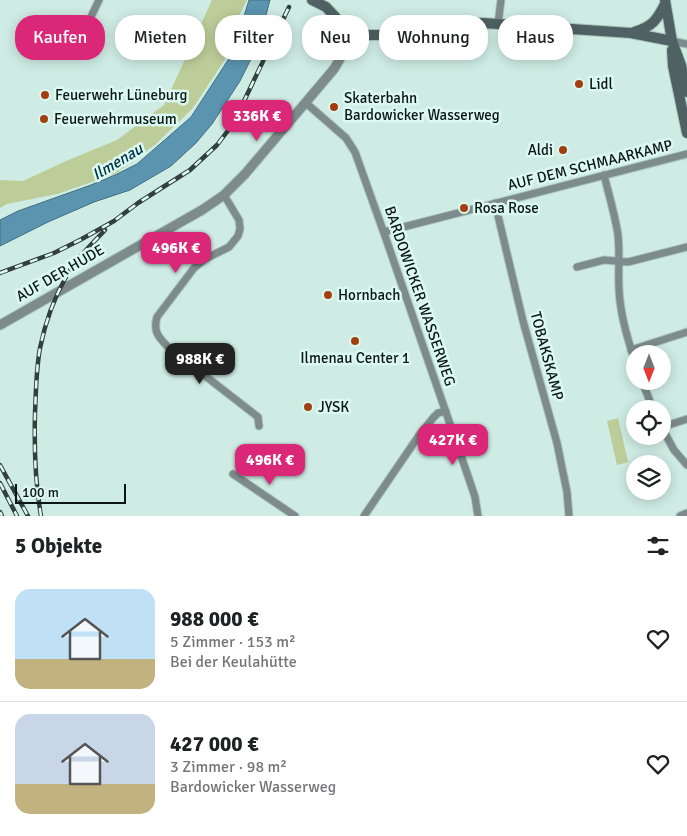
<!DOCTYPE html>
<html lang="de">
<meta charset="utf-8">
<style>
body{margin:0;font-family:Signika,sans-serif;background:#f2f2f2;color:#202124;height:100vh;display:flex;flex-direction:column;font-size:19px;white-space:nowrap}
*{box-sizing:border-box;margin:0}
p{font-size:16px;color:#757577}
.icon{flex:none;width:28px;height:28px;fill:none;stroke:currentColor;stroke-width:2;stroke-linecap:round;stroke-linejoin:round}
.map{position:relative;height:516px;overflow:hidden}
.panel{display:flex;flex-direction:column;background:#fff;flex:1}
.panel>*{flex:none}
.top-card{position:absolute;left:15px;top:15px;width:658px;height:45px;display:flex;gap:10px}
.needle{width:32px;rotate:180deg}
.fabs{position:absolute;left:626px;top:345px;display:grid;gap:10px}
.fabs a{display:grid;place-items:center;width:45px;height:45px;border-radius:50%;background:#fff;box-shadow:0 2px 12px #0003;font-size:25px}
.scale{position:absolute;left:15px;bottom:12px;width:111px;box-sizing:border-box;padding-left:5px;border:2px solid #0c1614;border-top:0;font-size:14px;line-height:18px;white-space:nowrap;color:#0c1614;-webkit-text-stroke:4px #dbf9f0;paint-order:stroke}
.price{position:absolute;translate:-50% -42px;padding:0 11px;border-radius:10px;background:#db2777;color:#fff;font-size:16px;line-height:32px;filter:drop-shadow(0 1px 2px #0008)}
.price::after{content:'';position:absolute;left:50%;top:30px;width:15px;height:11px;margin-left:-8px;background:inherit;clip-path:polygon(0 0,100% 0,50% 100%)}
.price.current{background:#222;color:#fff}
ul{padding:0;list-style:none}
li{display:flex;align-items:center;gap:15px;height:125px;padding:0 15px}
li+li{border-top:1px solid #e0e0e0}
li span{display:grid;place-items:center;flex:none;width:140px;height:100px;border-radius:15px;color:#555}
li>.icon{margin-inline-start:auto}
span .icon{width:60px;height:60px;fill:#fffc;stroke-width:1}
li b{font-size:21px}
h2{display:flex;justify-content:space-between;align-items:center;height:60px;padding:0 15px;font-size:21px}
.tag{padding:0 18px;border-radius:20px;background:#fff;box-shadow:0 2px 12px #0003;font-size:18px;line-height:45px}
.tag.current{background:#db2777;color:#fff}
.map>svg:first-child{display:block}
.green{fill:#bdcd9a}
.water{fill:#5b94af;stroke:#436e80}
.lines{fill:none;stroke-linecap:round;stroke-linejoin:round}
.minor-casing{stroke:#abc5be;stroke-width:9}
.tertiary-casing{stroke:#abc5be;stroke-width:11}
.secondary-casing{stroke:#abc5be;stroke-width:12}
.minor{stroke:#7e8b8c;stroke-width:7}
.tertiary{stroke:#7e8b8c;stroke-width:9}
.secondary{stroke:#4f6163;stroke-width:10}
.rail-casing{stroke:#32403c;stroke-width:4.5}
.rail{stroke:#dbf9f0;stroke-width:2.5;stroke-dasharray:8;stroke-linecap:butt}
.poi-dot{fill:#a33f0e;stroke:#dbf9f0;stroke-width:2}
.labels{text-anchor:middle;stroke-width:5;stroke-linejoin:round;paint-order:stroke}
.poi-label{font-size:15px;fill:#0c1614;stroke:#dbf9f0;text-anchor:start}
.street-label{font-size:15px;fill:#0c1614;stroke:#dbf9f0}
.water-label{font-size:16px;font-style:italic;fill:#003145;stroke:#dbf9f0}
</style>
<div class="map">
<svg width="687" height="516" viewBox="0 0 687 516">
<rect width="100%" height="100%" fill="#ceece3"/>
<path class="green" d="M212,0H247L238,18L226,58L193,108L156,144L115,174L57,194L7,204L0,208V180L23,181L66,161L117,140L164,105Z
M618,418L628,462L617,465L607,421Z"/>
<path class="water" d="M249,0H270L258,45L240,81L212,124L196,143L171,166L130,190L94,202L48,222L0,246V220L18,211L91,185L115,175L137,164L191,117L228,60L236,42Z"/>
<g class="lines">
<defs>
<path id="minor" d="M498,24L501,0
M672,41L687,44
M78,44L99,0
M306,103L346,138L355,152L385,236L469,479L475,497L478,516
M604,175C609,195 615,215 618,235C620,253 618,271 619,289C620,314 627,338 635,361
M224,195L239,220L240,229L238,236L229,247L205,259L194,268L157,317C153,331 158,337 168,347L258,417L259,426
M495,203L523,321L557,443L567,492L569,516
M384,232L687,154
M577,267L604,260L628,262L687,247
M631,350L687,332
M642,381L653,409
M662,427L687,419
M662,428L674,450L687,465
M233,474L295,516
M364,516L420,434L433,418L438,413L446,411
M680,516L687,513"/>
<path id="tertiary" d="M0,325L202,210L224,195L245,174L334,69L355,33"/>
<path id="secondary" d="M312,0L326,7L340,22L355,33L364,35H385L444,25L483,23L631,33L672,41
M665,0L672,41L681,65L687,92
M634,32C652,27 657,20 665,4
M672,50L673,66L687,133"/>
</defs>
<use href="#minor" class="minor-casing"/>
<use href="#tertiary" class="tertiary-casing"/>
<use href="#secondary" class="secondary-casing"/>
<use href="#minor" class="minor"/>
<use href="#tertiary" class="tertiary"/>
<use href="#secondary" class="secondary"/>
<defs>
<path id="rail" d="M0,273L54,253L80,240L114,221L138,203L190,170L217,145L233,124L289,7
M0,465L28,516
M0,483L17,516
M0,512L2,516
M41,516C35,481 34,449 35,413C36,392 36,370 40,348C45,324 54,298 66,277C76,259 91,245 105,230"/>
</defs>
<use href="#rail" class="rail-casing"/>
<use href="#rail" class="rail"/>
</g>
<g class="poi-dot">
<circle cx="579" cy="84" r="5"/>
<circle cx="45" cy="95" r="5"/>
<circle cx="334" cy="107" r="5"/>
<circle cx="44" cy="119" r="5"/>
<circle cx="563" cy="150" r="5"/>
<circle cx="464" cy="208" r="5"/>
<circle cx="328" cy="295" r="5"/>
<circle cx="355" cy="341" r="5"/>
<circle cx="308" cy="407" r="5"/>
</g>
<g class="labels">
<g class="poi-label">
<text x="589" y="89">Lidl</text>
<text x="55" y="100">Feuerwehr Lüneburg</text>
<text x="344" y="103">Skaterbahn<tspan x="344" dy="17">Bardowicker Wasserweg</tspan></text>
<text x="54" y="124">Feuerwehrmuseum</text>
<text x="553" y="155" text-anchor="end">Aldi</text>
<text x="474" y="213">Rosa Rose</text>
<text x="338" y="300">Hornbach</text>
<text x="355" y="363" text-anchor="middle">Ilmenau Center 1</text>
<text x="318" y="412">JYSK</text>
</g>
<g class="street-label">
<text transform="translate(590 165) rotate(-14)" y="5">AUF DEM SCHMAARKAMP</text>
<text transform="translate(60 273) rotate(-30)" y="5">AUF DER HUDE</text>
<text transform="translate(420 296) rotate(71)" y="5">BARDOWICKER WASSERWEG</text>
<text transform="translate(547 356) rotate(75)" y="5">TOBAKSKAMP</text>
</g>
<g class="water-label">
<text transform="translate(117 161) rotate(-31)" y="6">Ilmenau</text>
</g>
</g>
</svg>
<div class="fabs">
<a><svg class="needle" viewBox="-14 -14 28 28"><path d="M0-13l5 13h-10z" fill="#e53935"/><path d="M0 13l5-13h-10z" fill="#757577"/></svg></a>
<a><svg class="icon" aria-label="locate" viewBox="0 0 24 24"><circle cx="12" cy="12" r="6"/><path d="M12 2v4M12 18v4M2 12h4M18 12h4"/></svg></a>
<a><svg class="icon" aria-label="layers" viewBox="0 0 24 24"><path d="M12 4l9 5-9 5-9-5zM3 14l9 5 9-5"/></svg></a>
</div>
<div class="scale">100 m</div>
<b class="price" style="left:257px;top:142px">336K €</b>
<b class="price" style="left:176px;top:274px">496K €</b>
<b class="price current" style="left:200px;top:385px">988K €</b>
<b class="price" style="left:453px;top:466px">427K €</b>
<b class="price" style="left:270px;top:486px">496K €</b>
<div class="top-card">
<a class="tag current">Kaufen</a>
<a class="tag">Mieten</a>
<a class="tag">Filter</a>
<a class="tag">Neu</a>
<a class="tag">Wohnung</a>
<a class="tag">Haus</a>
</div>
</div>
<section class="panel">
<h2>5 Objekte<svg class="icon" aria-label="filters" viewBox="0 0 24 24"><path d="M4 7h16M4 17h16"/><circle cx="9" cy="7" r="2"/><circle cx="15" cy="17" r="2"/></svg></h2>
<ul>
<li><span style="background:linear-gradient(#bfe0f5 70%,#c2b280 0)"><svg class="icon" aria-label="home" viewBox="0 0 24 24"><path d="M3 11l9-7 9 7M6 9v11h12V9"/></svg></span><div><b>988 000 €</b><p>5 Zimmer · 153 m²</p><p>Bei der Keulahütte</p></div><svg class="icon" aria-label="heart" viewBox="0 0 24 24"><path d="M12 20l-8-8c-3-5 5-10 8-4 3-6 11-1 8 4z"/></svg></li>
<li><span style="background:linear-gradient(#c9d6e8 70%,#c2b280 0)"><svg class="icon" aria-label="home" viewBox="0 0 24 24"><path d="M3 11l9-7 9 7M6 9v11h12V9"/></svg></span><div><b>427 000 €</b><p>3 Zimmer · 98 m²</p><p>Bardowicker Wasserweg</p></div><svg class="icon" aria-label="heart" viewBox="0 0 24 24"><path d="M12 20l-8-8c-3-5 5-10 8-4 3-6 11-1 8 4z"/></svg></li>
</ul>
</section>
